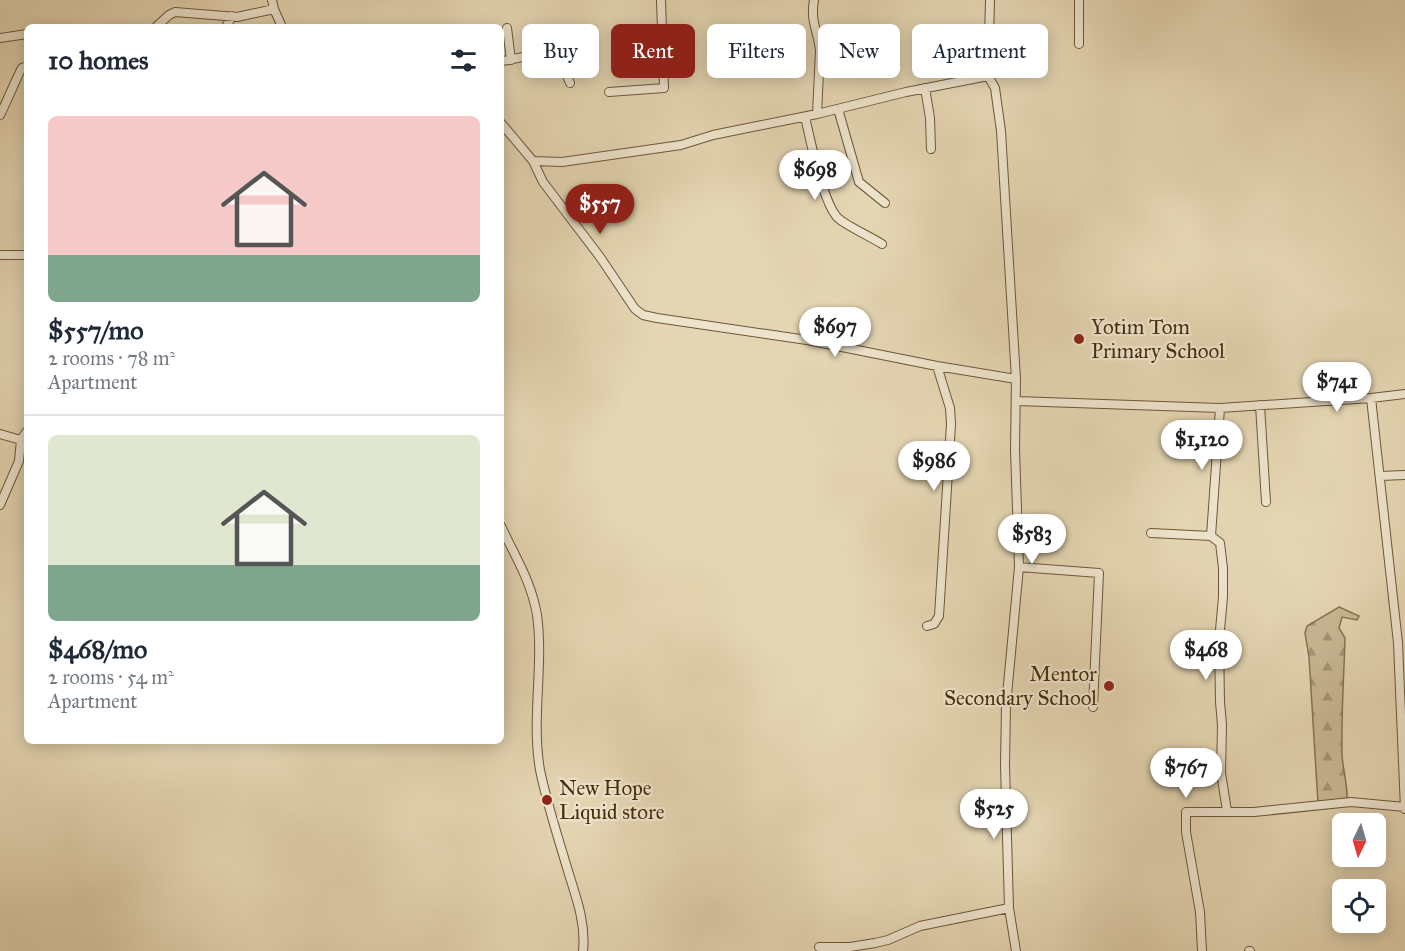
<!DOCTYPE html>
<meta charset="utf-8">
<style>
body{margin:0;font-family:"IM FELL Great Primer",serif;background:#f2f2f3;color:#1f2937;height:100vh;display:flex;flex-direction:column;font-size:22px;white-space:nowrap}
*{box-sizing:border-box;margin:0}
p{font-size:20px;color:#747a83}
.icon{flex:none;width:33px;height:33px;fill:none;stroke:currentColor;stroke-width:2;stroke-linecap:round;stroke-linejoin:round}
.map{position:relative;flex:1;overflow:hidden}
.sheet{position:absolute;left:24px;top:24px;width:480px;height:720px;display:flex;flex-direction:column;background:#fff;border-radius:9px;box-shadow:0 3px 15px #0003}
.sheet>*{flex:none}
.guide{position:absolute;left:522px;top:24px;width:570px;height:54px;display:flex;gap:12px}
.needle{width:39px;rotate:185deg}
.fabs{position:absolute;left:1332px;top:813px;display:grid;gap:12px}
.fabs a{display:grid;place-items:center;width:54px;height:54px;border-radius:9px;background:#fff;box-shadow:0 3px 15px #0003;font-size:30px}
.price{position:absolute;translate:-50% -51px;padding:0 14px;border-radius:21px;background:#fff;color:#222;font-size:20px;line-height:39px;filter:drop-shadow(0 2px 3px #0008)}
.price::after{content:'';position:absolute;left:50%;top:36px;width:18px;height:14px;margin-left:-9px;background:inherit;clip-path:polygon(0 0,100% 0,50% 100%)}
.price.on{background:#8f2418;color:#fff}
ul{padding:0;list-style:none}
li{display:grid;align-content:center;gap:12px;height:318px;padding:0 24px}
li+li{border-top:2px solid #e0e1e3}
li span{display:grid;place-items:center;height:186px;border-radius:9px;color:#555}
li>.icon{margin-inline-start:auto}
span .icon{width:108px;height:108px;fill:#fffc;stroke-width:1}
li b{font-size:26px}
h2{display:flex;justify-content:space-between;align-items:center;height:72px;padding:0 24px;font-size:26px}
.pill{padding:0 21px;border-radius:9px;background:#fff;box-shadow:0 3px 15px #0003;font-size:21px;line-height:54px}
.pill.on{background:#8f2418;color:#fff}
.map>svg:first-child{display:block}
.forest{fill:url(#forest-firs);stroke:#887350;stroke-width:1.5}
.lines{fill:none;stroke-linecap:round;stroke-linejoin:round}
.minor-casing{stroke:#6d5734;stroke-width:10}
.minor{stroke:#eee4ce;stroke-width:8}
.poi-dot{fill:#8f2418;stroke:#eee4ce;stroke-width:2}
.labels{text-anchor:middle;stroke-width:4.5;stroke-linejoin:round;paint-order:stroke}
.poi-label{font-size:21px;fill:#452d09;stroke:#eee4ce;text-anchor:start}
</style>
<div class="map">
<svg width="1405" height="951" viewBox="0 0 1405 951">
<defs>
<pattern id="forest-firs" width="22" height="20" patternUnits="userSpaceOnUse" patternTransform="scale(1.5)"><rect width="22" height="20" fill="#cab996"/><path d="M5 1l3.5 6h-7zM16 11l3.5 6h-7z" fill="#a69779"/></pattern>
</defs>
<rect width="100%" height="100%" fill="#e5d6b3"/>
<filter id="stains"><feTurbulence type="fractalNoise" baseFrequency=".00333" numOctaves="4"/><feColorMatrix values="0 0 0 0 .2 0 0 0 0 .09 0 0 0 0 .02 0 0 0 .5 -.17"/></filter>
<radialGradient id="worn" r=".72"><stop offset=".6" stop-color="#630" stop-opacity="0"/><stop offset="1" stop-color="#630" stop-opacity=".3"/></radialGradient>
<path class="forest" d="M1339,607L1359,616L1357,620L1342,617L1339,628L1345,638C1344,677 1341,716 1342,755C1343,771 1348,785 1347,801L1318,803L1309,657L1305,633L1307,626Z"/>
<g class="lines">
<defs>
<path id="minor" d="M272,0L274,9L282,27
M814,0C810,22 818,30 820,51L817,114
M990,0L988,76L995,88L1001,131L1016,379L1015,450L1019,567L1006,706L1005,765L1009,908L1016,951
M1079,0V44
M156,27L169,15L175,12L237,17L274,9
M226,27L232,16
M507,28L511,60
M0,38L27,34
M501,61C533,57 554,42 570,83
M925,88L930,118L931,149
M609,92L664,88L661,0
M838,109L859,182L885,203
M0,115C4,108 20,70 22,68C24,67 25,67 27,67
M805,117C810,138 823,204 838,218C845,225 871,237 882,244
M501,123L533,161L562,162L681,145L713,135L817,114L906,92L988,76
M533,161L543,182L600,257L635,309L643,315L657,318L807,340L937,366L1016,379
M0,255H27
M1371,398L1398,643L1405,809
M1016,401L1220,408L1371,398L1405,394
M1260,405L1266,502
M0,434L21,440
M1380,476L1405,475
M0,505L19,461L21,440L27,431
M501,526C515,557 531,580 537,615C544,666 531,718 540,770C547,804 558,837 568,871C576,897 586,923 583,951
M1151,533L1211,536L1220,543L1223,568V597L1219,641L1220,702L1222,725L1221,773L1227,811
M1211,536L1220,408
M1019,567L1099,573L1093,707
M927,626L934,624L939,616L951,424L950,408L937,366
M819,947H850L875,943L888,940L920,926L1009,908
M1202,951L1200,912L1186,832V812H1254L1351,802L1405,807
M1249,951H1250"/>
</defs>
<use href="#minor" class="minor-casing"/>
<use href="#minor" class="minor"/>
</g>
<g class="poi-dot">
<circle cx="1079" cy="339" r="6"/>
<circle cx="1109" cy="686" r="6"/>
<circle cx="547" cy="800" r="6"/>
</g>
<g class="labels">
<g class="poi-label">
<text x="1091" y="334">Yotim Tom<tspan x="1091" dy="24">Primary School</tspan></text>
<text x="1097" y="681" text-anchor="end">Mentor<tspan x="1097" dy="24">Secondary School</tspan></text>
<text x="559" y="795">New Hope<tspan x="559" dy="24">Liquid store</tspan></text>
</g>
</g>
<rect width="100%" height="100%" filter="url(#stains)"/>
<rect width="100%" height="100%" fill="url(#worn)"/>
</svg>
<div class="fabs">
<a><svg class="needle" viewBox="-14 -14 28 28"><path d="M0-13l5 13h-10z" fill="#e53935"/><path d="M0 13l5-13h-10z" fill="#747a83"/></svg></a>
<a><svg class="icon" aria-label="locate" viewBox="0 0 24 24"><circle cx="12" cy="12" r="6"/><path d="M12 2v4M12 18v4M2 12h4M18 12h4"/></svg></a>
</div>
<b class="price" style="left:815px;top:201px">$698</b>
<b class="price on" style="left:600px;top:235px">$557</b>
<b class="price" style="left:835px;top:358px">$697</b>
<b class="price" style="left:1337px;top:413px">$741</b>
<b class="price" style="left:1202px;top:471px">$1,120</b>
<b class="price" style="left:934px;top:492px">$986</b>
<b class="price" style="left:1032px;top:565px">$583</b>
<b class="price" style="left:1206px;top:681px">$468</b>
<b class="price" style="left:1186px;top:799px">$767</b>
<b class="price" style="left:994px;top:840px">$525</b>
<div class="guide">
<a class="pill">Buy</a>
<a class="pill on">Rent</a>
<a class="pill">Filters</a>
<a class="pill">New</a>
<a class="pill">Apartment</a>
</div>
<section class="sheet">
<h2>10 homes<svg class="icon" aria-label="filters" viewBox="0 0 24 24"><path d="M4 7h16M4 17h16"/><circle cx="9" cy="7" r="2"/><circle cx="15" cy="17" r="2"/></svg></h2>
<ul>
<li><span style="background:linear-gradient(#f6c9c9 75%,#7fa58c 0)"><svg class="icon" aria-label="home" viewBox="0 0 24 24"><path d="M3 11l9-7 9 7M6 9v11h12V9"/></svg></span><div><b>$557/mo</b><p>2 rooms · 78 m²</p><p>Apartment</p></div></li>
<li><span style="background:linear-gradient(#dfe7d0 70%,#7fa58c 0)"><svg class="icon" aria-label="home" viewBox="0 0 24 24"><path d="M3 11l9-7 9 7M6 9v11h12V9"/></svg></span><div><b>$468/mo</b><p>2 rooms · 54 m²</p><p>Apartment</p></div></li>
</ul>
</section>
</div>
